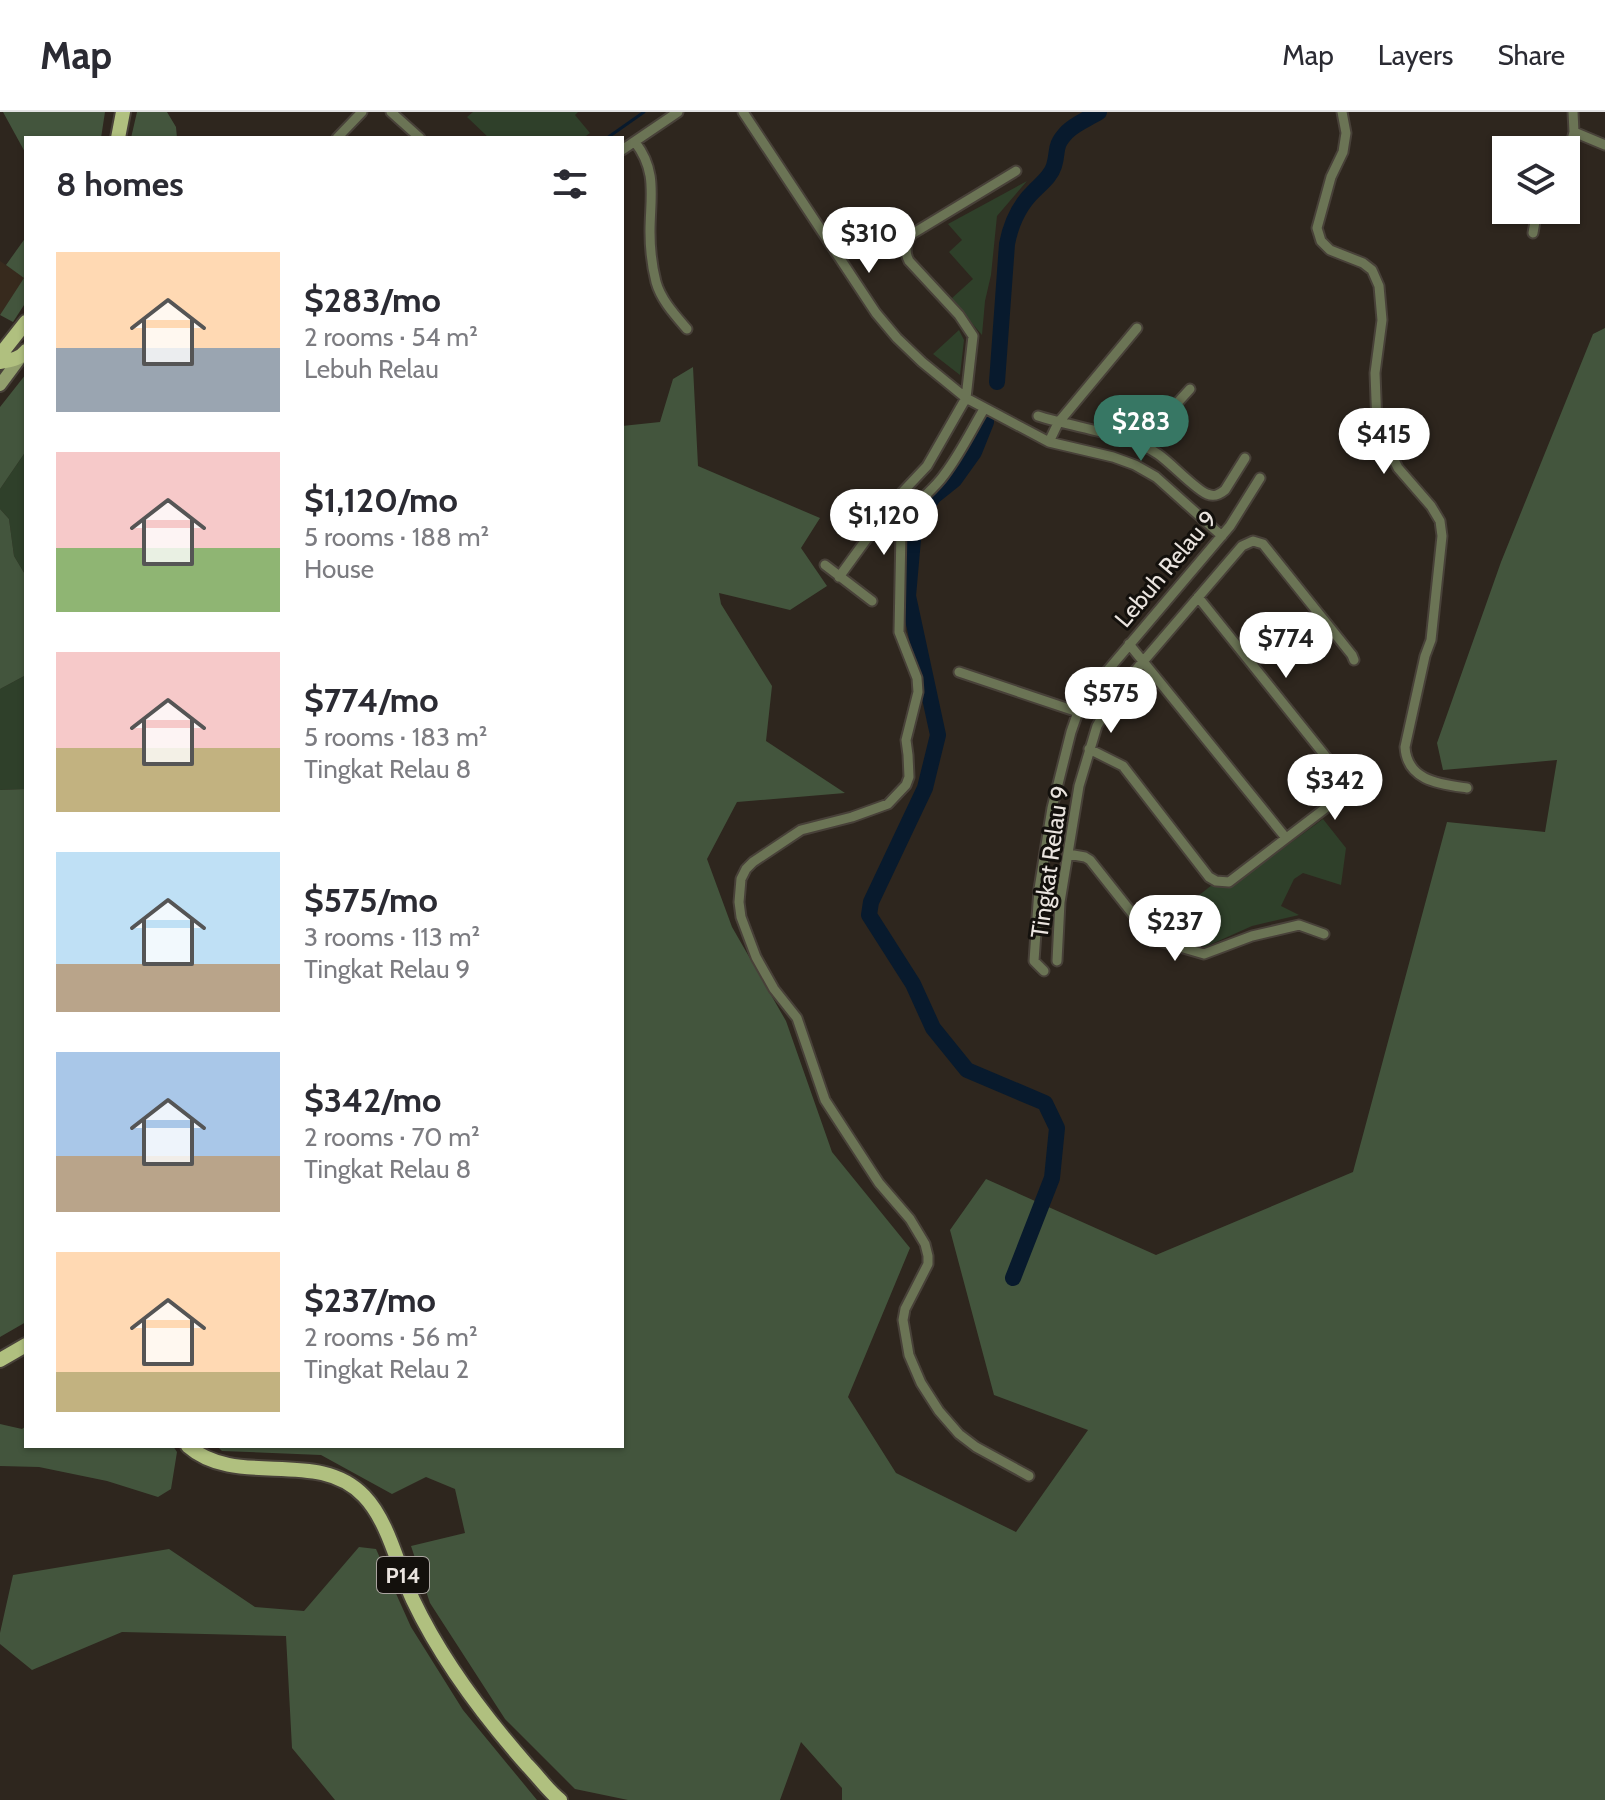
<!DOCTYPE html>
<meta charset="utf-8">
<style>
body{margin:0;font-family:Cabin,sans-serif;background:#f7f7f7;color:#2b2b33;height:100vh;display:flex;flex-direction:column;font-size:30px;white-space:nowrap}
*{box-sizing:border-box;margin:0}
p{font-size:26px;color:#7c7c81}
.icon{flex:none;width:44px;height:44px;fill:none;stroke:currentColor;stroke-width:2;stroke-linecap:round;stroke-linejoin:round}
.map{position:relative;flex:1;overflow:hidden}
.details{position:absolute;left:24px;top:24px;width:600px;height:1312px;display:flex;flex-direction:column;background:#fff;border-radius:0px;box-shadow:0 2px 6px #0004}
.details>*{flex:none}
.fabs{position:absolute;left:1492px;top:24px;display:grid;gap:16px}
.fabs a{display:grid;place-items:center;width:88px;height:88px;border-radius:0px;background:#fff;box-shadow:0 2px 6px #0004;font-size:40px}
.price{position:absolute;translate:-50% -68px;padding:0 18px;border-radius:28px;background:#fff;color:#222;font-size:26px;line-height:52px;filter:drop-shadow(0 2px 4px #0008)}
.price::after{content:'';position:absolute;left:50%;top:48px;width:24px;height:18px;margin-left:-12px;background:inherit;clip-path:polygon(0 0,100% 0,50% 100%)}
.price.current{background:#377764;color:#fff}
ul{padding:0;list-style:none}
li{display:flex;align-items:center;gap:24px;height:200px;padding:0 32px}
li span{display:grid;place-items:center;flex:none;width:224px;height:160px;border-radius:0px;color:#555}
li>.icon{margin-inline-start:auto}
span .icon{width:96px;height:96px;fill:#fffc;stroke-width:1}
li b{font-size:34px}
h2{display:flex;justify-content:space-between;align-items:center;height:96px;padding:0 32px;font-size:34px}
header{display:flex;align-items:center;gap:48px;box-sizing:border-box;height:112px;padding:0 40px;background:#fff;border-bottom:2px solid #e1e1e2}
header strong{font-size:38px}
nav{display:flex;gap:44px;margin-inline-start:auto;font-size:28px}
.map>svg:first-child{display:block}
.built{fill:#372a1d}
.green{fill:#2f402a}
.forest{fill:#43553d}
.lines{fill:none;stroke-linecap:round;stroke-linejoin:round}
.stream{stroke:#081a2d;stroke-width:3}
.river{stroke:#081a2d;stroke-width:16}
.minor-casing{stroke:#484139;stroke-width:13}
.secondary-casing{stroke:#484139;stroke-width:16}
.primary-casing{stroke:#484139;stroke-width:18}
.minor{stroke:#6b7455;stroke-width:9}
.secondary{stroke:#929f6d;stroke-width:12}
.primary{stroke:#b0c07f;stroke-width:14}
.labels{text-anchor:middle;stroke-width:6;stroke-linejoin:round;paint-order:stroke}
.shield{fill:#13100c;stroke:#aaa4a0;stroke-width:2}
.shield-label{font-size:22px;font-weight:bold;fill:#eae4df}
.street-label{font-size:24px;fill:#eae4df;stroke:#13100c}
</style>
<header>
<strong>Map</strong>
<nav><a>Map</a><a>Layers</a><a>Share</a></nav>
</header>
<div class="map">
<svg width="1605" height="1688" viewBox="0 0 1605 1688">
<rect width="100%" height="100%" fill="#2e261e"/>
<path class="built" d="M0,149L25,166L0,203Z"/>
<path class="green" d="M473,0H578L575,3L590,21L583,26H489L467,5Z
M1027,69L997,104L991,163L985,189L982,223L951,187L973,167L949,140L962,128L948,112Z
M959,218L964,228L960,263L933,242Z
M26,339V464L14,444L9,407L0,397V377Z
M26,563V677L0,678V577Z
M1323,707L1346,736L1341,773L1303,761L1294,767L1281,794L1299,803L1252,814L1205,835L1161,821L1183,803L1185,799L1184,795L1212,773L1225,776L1232,774Z"/>
<path class="forest" d="M3,0H105L101,26H26V42Z
M137,0H167L176,15L177,26H131Z
M26,125V190L13,210L0,203L24,166L6,153Z
M1605,216V1688H842V1676L801,1630L780,1688H628L575,1677L505,1607L430,1491L411,1434L465,1421L455,1377L426,1365L392,1382L321,1343L222,1339L217,1334H622V314L660,310L673,267L693,255L698,354L820,406L801,436L827,474L790,498L719,481L721,492L772,574L766,629L845,681L737,690L707,747L732,815L786,909L832,1040L910,1136L848,1285L896,1361L1016,1420L1088,1318L994,1283L950,1118L986,1067L1156,1143L1353,1060L1447,710L1545,720L1557,648L1443,658L1437,631L1501,450L1593,222Z
M26,262V339L0,377V295Z
M0,397L9,407L14,444L26,464V563L0,577Z
M26,677V1210L0,1225V678Z
M0,1312L22,1317L26,1314V1334H173L177,1340L171,1377L158,1385L107,1369L39,1355L0,1354Z
M359,1435L376,1437L411,1515L463,1598L537,1688H335L292,1636L286,1524L122,1520L32,1558L0,1532V1521L13,1463L169,1437L255,1495L304,1499Z"/>
<g class="lines">
<path class="stream" d="M607,26L644,0"/>
<path class="river" d="M997,270L1007,132C1011,111 1019,93 1035,78C1042,71 1051,64 1054,54C1059,38 1053,35 1067,20C1076,11 1088,7 1099,0
M986,310L974,340L954,368L934,384L919,404L914,416L908,484L938,623L925,676L871,790L869,803L913,872L933,916L967,958L1045,991L1057,1016L1052,1066L1013,1166"/>
<defs>
<path id="minor" d="M391,0L420,26
M743,0L876,201L897,226L922,250L966,286L1049,330L1113,345L1135,353L1156,365L1222,424
M1342,0L1346,21L1343,40L1331,65L1317,116L1321,129L1330,138L1363,151L1372,158L1379,174L1382,208L1375,261L1377,314L1398,356L1431,394L1440,409L1442,424L1431,528L1425,544L1405,635C1407,669 1440,672 1467,676
M1574,20L1605,33
M337,26L362,0
M635,30C658,60 650,85 650,120C650,136 652,154 656,170C661,188 675,203 687,217
M622,38L678,0
M1566,52L1574,20L1573,0
M1533,121L1537,98
M984,297C971,319 960,342 944,363C930,383 907,394 901,418L899,520L917,566L918,580L906,628L908,643L909,665L906,673L888,692L852,705L801,718L753,750L746,757L741,767L739,790L741,805L756,845L774,877L797,906L825,988L879,1071L910,1107L925,1132L928,1144V1152L905,1197L903,1208L909,1243L921,1271L939,1299L959,1322L976,1335L1029,1364
M1038,304C1075,316 1127,321 1158,342C1171,351 1196,378 1207,382C1214,385 1219,383 1225,378L1245,346
M1049,330L1058,311L1137,216
M1140,332L1190,277
M825,453L872,489
M839,465L895,388L927,354L966,286L973,224L959,203L909,149C904,140 906,129 912,122L1016,59
M1129,532L1286,726
M959,560L1078,600
M1089,637L1123,654L1209,765L1216,769L1229,770L1340,685C1346,676 1344,670 1339,661L1198,485
M1068,742L1085,745L1090,748L1151,825L1156,828L1204,842L1252,824L1299,813L1324,822
M1057,849L1060,790L1079,674L1097,614L1117,580L1242,434L1253,429L1263,432L1352,543L1354,548
M1044,859L1034,849L1039,777L1052,696L1071,620L1078,600L1097,571L1230,414L1260,366"/>
<path id="secondary" d="M0,273L23,242"/>
<path id="primary" d="M118,26L123,0
M0,243L26,210
M0,250C9,249 21,246 26,239
M0,1248L26,1233
M188,1334C237,1377 318,1335 364,1384C389,1410 398,1456 413,1488C442,1549 483,1603 527,1653C538,1664 548,1679 560,1688"/>
</defs>
<use href="#minor" class="minor-casing"/>
<use href="#secondary" class="secondary-casing"/>
<use href="#primary" class="primary-casing"/>
<use href="#minor" class="minor"/>
<use href="#secondary" class="secondary"/>
<use href="#primary" class="primary"/>
</g>
<g class="labels">
<rect class="shield" x="377" y="1445" width="52" height="36" rx="6"/>
<g class="shield-label">
<text x="403" y="1471">P14</text>
</g>
<g class="street-label">
<text transform="translate(1166 457) rotate(-50)" y="8">Lebuh Relau 9</text>
<text transform="translate(1050 750) rotate(-82)" y="8">Tingkat Relau 9</text>
</g>
</g>
</svg>
<div class="fabs">
<a><svg class="icon" aria-label="layers" viewBox="0 0 24 24"><path d="M12 4l9 5-9 5-9-5zM3 14l9 5 9-5"/></svg></a>
</div>
<b class="price" style="left:869px;top:163px">$310</b>
<b class="price current" style="left:1141px;top:351px">$283</b>
<b class="price" style="left:1384px;top:364px">$415</b>
<b class="price" style="left:884px;top:445px">$1,120</b>
<b class="price" style="left:1286px;top:568px">$774</b>
<b class="price" style="left:1111px;top:623px">$575</b>
<b class="price" style="left:1335px;top:710px">$342</b>
<b class="price" style="left:1175px;top:851px">$237</b>
<section class="details">
<h2>8 homes<svg class="icon" aria-label="filters" viewBox="0 0 24 24"><path d="M4 7h16M4 17h16"/><circle cx="9" cy="7" r="2"/><circle cx="15" cy="17" r="2"/></svg></h2>
<ul>
<li><span style="background:linear-gradient(#ffd9b3 60%,#9aa5b1 0)"><svg class="icon" aria-label="home" viewBox="0 0 24 24"><path d="M3 11l9-7 9 7M6 9v11h12V9"/></svg></span><div><b>$283/mo</b><p>2 rooms · 54 m²</p><p>Lebuh Relau</p></div></li>
<li><span style="background:linear-gradient(#f6c9c9 60%,#8fb573 0)"><svg class="icon" aria-label="home" viewBox="0 0 24 24"><path d="M3 11l9-7 9 7M6 9v11h12V9"/></svg></span><div><b>$1,120/mo</b><p>5 rooms · 188 m²</p><p>House</p></div></li>
<li><span style="background:linear-gradient(#f6c9c9 60%,#c2b280 0)"><svg class="icon" aria-label="home" viewBox="0 0 24 24"><path d="M3 11l9-7 9 7M6 9v11h12V9"/></svg></span><div><b>$774/mo</b><p>5 rooms · 183 m²</p><p>Tingkat Relau 8</p></div></li>
<li><span style="background:linear-gradient(#bfe0f5 70%,#b9a48a 0)"><svg class="icon" aria-label="home" viewBox="0 0 24 24"><path d="M3 11l9-7 9 7M6 9v11h12V9"/></svg></span><div><b>$575/mo</b><p>3 rooms · 113 m²</p><p>Tingkat Relau 9</p></div></li>
<li><span style="background:linear-gradient(#a9c7e8 65%,#b9a48a 0)"><svg class="icon" aria-label="home" viewBox="0 0 24 24"><path d="M3 11l9-7 9 7M6 9v11h12V9"/></svg></span><div><b>$342/mo</b><p>2 rooms · 70 m²</p><p>Tingkat Relau 8</p></div></li>
<li><span style="background:linear-gradient(#ffd9b3 75%,#c2b280 0)"><svg class="icon" aria-label="home" viewBox="0 0 24 24"><path d="M3 11l9-7 9 7M6 9v11h12V9"/></svg></span><div><b>$237/mo</b><p>2 rooms · 56 m²</p><p>Tingkat Relau 2</p></div></li>
</ul>
</section>
</div>
